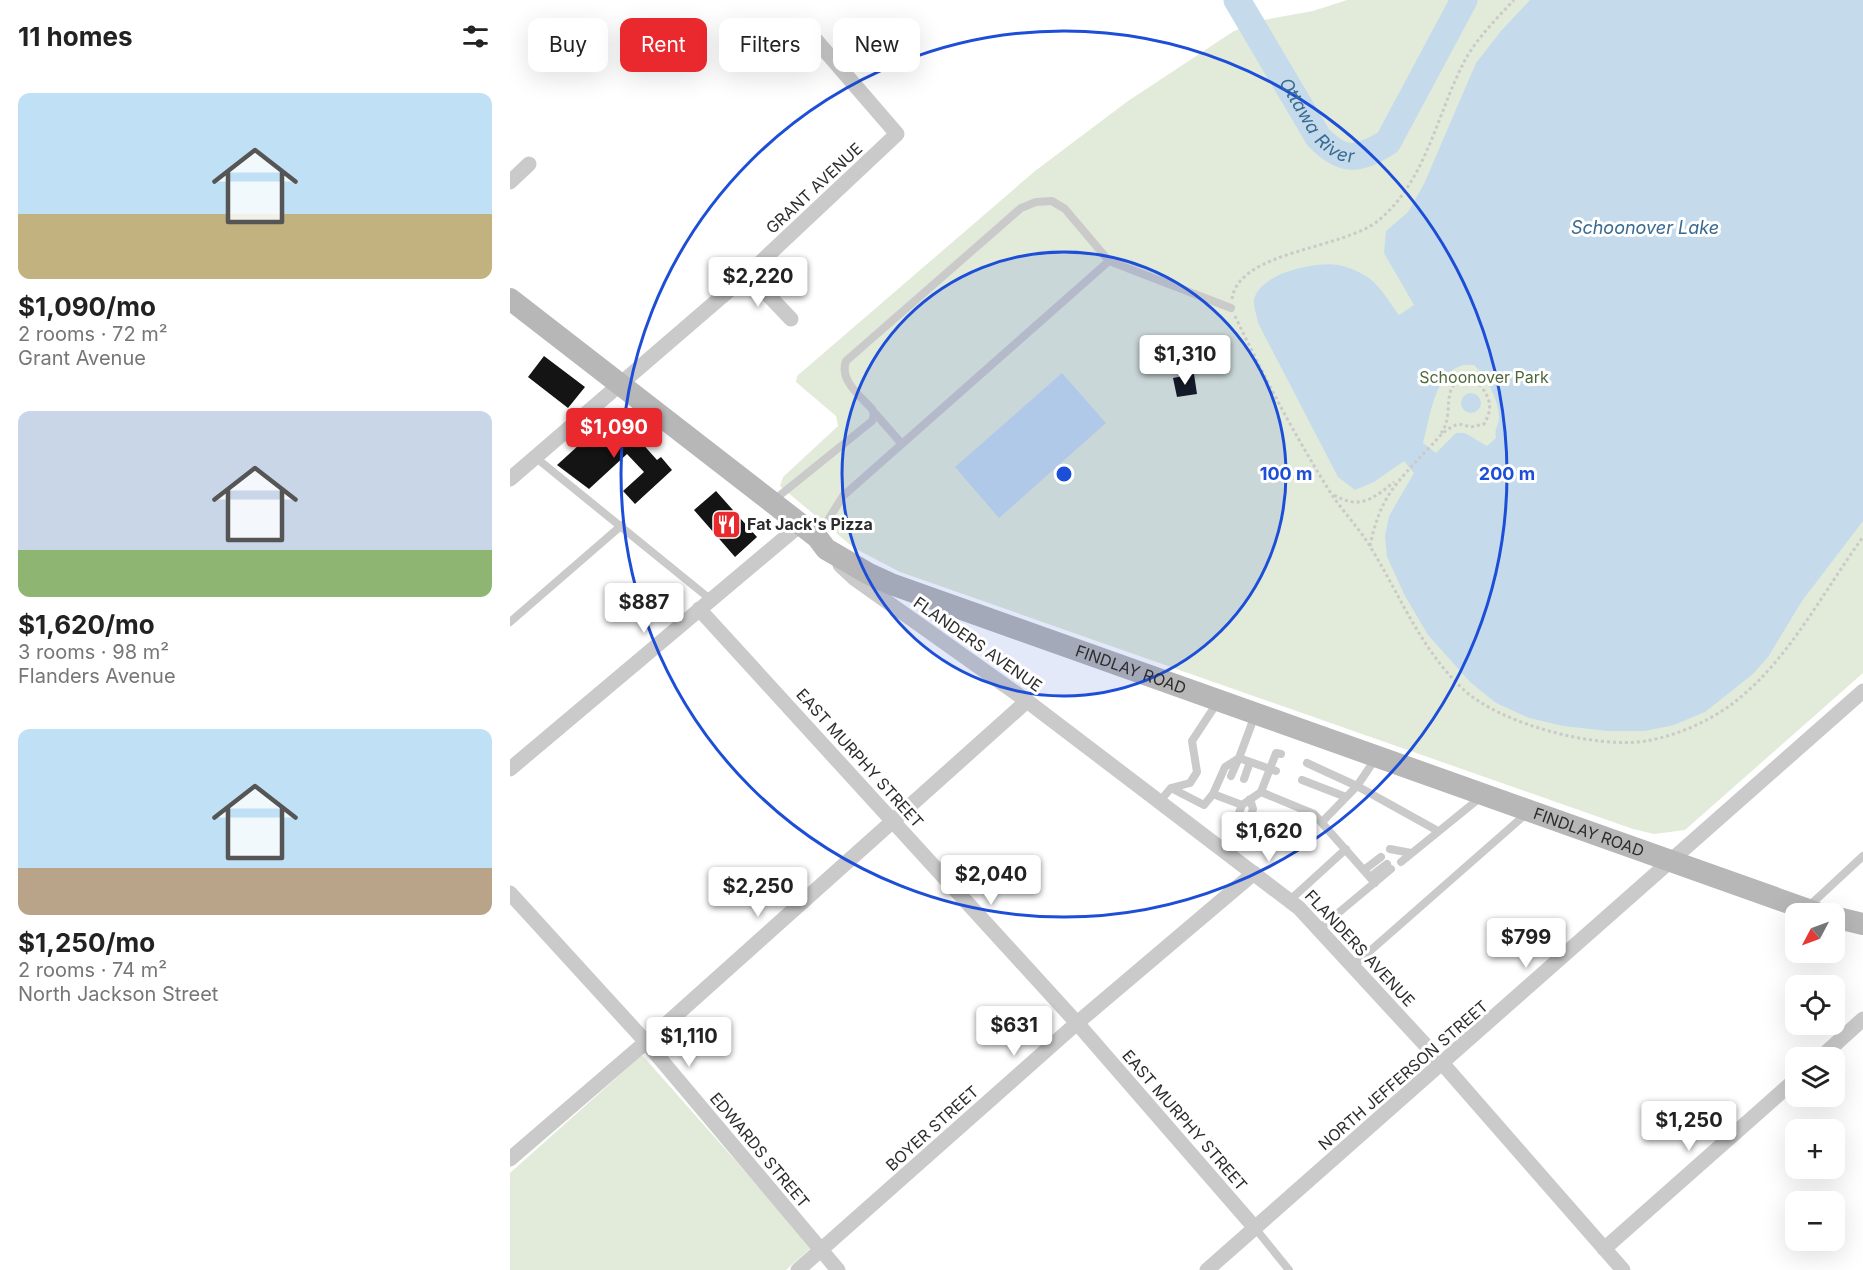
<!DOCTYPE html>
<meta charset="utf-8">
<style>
body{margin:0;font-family:Inter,sans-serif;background:#f6f6f6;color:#222;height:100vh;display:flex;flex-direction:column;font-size:22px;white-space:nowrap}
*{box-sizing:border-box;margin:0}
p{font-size:20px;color:#767676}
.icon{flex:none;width:33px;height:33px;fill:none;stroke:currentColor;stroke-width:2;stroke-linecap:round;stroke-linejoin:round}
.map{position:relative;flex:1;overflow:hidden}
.panel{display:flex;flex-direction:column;background:#fff;width:510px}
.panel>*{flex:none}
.top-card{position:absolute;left:18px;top:18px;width:570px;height:54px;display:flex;gap:12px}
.needle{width:39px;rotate:229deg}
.controls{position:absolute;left:1275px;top:903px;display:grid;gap:12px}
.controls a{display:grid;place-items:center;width:60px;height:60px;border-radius:12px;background:#fff;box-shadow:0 6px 24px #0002;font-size:30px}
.price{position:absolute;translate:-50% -51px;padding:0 14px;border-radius:6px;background:#fff;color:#222;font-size:20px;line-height:39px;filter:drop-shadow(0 2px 3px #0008)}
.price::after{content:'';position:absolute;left:50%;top:36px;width:18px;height:14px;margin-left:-9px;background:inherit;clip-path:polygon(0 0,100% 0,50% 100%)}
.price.current{background:#e9292e;color:#fff}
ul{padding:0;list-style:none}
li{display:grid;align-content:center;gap:12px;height:318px;padding:0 18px}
li span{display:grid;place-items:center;height:186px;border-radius:12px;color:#555}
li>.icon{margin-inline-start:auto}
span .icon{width:108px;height:108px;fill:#fffc;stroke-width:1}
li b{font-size:26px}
h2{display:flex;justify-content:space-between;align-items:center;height:72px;padding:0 18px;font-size:26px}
.pill{padding:0 21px;border-radius:12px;background:#fff;box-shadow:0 6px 24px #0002;font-size:21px;line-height:54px}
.pill.current{background:#e9292e;color:#fff}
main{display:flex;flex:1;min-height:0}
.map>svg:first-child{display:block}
.green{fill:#e2ebd9}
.water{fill:#c5dbec;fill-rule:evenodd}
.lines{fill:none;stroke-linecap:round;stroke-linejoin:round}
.river{stroke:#c5dbec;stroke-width:27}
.building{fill:#141414}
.path{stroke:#cacaca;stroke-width:3;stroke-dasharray:3 3;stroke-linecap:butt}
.service{stroke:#cacaca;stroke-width:8}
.minor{stroke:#cacaca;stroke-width:15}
.secondary{stroke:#b7b7b7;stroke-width:22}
.ring{fill:none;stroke:#1d4ed8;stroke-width:3}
.labels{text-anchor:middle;stroke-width:6;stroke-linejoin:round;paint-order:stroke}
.street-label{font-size:16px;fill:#2d2d2d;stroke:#fff}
.park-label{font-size:16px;fill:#4d6939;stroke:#fff}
.poi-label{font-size:16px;font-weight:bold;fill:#2d2d2d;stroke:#fff;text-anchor:start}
.water-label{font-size:18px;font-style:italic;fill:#396a90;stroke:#fff}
.centre{fill:#1d4ed8;stroke:#fff;stroke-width:3}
.ring-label{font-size:18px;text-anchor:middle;font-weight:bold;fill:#1d4ed8;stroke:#fff;stroke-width:6;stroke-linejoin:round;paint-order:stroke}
</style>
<main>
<section class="panel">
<h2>11 homes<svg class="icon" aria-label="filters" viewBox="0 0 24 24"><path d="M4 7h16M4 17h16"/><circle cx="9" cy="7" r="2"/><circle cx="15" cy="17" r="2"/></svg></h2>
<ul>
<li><span style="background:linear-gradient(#bfe0f5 65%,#c2b280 0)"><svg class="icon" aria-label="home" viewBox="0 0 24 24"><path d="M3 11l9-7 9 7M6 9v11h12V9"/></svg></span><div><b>$1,090/mo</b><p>2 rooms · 72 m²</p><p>Grant Avenue</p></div></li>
<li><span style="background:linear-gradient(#c9d6e8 75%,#8fb573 0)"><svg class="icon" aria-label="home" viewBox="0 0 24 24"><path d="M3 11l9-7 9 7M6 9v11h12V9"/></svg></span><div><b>$1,620/mo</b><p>3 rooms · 98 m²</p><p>Flanders Avenue</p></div></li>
<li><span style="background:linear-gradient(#bfe0f5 75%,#b9a48a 0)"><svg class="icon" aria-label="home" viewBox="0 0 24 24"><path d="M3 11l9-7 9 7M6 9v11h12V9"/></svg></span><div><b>$1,250/mo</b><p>2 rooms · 74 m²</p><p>North Jackson Street</p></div></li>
</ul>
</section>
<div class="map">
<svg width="1353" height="1270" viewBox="0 0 1353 1270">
<rect width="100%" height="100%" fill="#fff"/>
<path class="green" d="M837,0H1353V673L1175,830L1144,834L1123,829L390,572L344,548L270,486L273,477L328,426L326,416L286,382L287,376L525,171L618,101L724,31L753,20L803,11Z
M132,1055L302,1247L276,1270H0V1173Z"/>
<path class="water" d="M1020,0H1353V521L1292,601L1258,657L1243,674L1195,712L1164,725L1135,731H1098L1053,726L1019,718L986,703L960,682L918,635L895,596L877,557L875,536L879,516L904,473L894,461L864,482L845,490L828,477L748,323C747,316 743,306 744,300C749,273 806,261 829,265C838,267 848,271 856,276C870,285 879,302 889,315L904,305L874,253L876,231L898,212L914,184L966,63L991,31ZM953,365H964C976,377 990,401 989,419C988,426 984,430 986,438L977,446L955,433H946L926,453L913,443C920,418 924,373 953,365Z
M552,373L596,423L489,518L445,467Z
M951 403a10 10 0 1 1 20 0a10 10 0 1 1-20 0Z"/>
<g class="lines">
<path class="river" id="s1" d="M727,0L808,137C833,163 847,161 878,142L954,0"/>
</g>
<path class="building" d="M34,356L75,387L58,408L18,377Z
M684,374L687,394L667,397L663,378Z
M102,415L118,434L121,431L147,460L151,457L162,470L125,504L113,491L134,472L117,454L79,489L47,465Z
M206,491L247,537L225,557L184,510Z"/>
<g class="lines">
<path class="path" d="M722,299C729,250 833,250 869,220C915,182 927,115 953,64C965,40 986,19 1004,0
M725,316C754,377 786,438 822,495C834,513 850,529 861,548C891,597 911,650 954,690C991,724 1085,749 1136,741C1165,736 1198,722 1222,704C1277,663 1313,592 1353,537
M824,495C849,510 863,499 884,482
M860,546C870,498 884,485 917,450C928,439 933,429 949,424L961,427L974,424C984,407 980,396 967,382C925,373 947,414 931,433"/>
<path class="service" d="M363,411L392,444
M25,457L200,599
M264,500L362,421L364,415L362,409C350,396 329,380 336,361L511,208L526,202L542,201L555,209L599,261L721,308
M308,536L333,496L599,261
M0,622L112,525
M745,715L729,758L766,771
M771,754L766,753L751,792L804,814L865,883
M729,758L715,767L703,794L732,805
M797,763L847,786L928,831
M721,776L728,760
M734,779L740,762
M792,780L836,797
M661,788L680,783L687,772L682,741L707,703
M650,801L661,788L694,805L703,794
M813,821L847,786L866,758
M738,823L743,809L740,799
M717,846L731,841L735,830
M880,849L901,853
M715,850L732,805L751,792
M891,862L971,797
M854,870L871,857
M860,877L877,864
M780,900L836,849
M1298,907L1353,856
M809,929L881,869
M844,965L1016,814
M745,1228L779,1270"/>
<path class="minor" d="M0,182L19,164
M238,274L281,319
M0,479L238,274L387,134L305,39
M330,565L345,579L517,701L789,908L932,1063L1113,1270
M189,609L567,1023L745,1228
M0,769L290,525
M0,893L136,1042L328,1270
M1310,1058L1353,1019
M0,1159L136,1042L517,701
M1094,1249L1286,1079
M288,1270L567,1023L744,873
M697,1270L1353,691"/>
<g class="secondary">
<path id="s2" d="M0,299L307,537L316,549L359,574L381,584L1310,914"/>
<path d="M1324,917L1353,924"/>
</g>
</g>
<circle cx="554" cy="474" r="222" fill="#1d4ed8" fill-opacity=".12"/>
<g class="ring">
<circle cx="554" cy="474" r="222"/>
<circle cx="554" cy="474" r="443"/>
</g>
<defs>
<symbol id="restaurant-square" viewBox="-11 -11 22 22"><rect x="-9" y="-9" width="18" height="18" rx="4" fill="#e9292e" stroke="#fff"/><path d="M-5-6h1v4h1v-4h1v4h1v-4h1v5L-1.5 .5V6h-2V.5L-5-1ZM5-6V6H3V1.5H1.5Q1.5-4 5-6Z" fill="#fff"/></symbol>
</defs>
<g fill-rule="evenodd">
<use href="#restaurant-square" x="200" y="508" width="33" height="33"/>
</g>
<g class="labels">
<g class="street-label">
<text transform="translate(304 188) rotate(-43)" y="6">GRANT AVENUE</text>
<text transform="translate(468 644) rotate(35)" y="6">FLANDERS AVENUE</text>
<text dy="6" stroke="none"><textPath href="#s2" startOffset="732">FINDLAY ROAD</textPath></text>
<text transform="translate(350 758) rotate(48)" y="6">EAST MURPHY STREET</text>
<text dy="6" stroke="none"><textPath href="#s2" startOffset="1218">FINDLAY ROAD</textPath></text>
<text transform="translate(850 948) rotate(47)" y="6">FLANDERS AVENUE</text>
<text transform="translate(893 1075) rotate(-41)" y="6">NORTH JEFFERSON STREET</text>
<text transform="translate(675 1120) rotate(49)" y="6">EAST MURPHY STREET</text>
<text transform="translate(422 1128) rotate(-42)" y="6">BOYER STREET</text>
<text transform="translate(250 1150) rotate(50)" y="6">EDWARDS STREET</text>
</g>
<g class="park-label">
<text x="974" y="383">Schoonover Park</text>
</g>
<g class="poi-label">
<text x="237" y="530">Fat Jack's Pizza</text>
</g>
<g class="water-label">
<text dy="6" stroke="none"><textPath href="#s1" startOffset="147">Ottawa River</textPath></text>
<text x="1135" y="234">Schoonover Lake</text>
</g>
</g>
<circle cx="554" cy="474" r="9" class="centre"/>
<g class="ring-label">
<text x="776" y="480">100 m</text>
<text x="997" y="480">200 m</text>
</g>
</svg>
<div class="controls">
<a><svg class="needle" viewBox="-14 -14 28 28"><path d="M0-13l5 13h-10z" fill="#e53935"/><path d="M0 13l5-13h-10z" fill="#767676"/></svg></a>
<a><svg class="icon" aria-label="locate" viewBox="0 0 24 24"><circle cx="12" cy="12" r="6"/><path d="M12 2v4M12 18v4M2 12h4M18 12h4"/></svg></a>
<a><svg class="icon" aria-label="layers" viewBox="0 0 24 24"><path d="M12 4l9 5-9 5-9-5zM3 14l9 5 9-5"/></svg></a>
<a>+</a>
<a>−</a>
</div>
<b class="price" style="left:248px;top:308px">$2,220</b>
<b class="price" style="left:675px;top:386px">$1,310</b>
<b class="price current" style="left:104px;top:459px">$1,090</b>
<b class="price" style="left:134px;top:634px">$887</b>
<b class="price" style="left:759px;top:863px">$1,620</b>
<b class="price" style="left:481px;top:906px">$2,040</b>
<b class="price" style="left:248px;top:918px">$2,250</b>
<b class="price" style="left:1016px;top:969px">$799</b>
<b class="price" style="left:504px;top:1057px">$631</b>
<b class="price" style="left:179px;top:1068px">$1,110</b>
<b class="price" style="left:1179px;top:1152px">$1,250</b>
<div class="top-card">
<a class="pill">Buy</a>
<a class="pill current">Rent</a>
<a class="pill">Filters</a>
<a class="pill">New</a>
</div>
</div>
</main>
